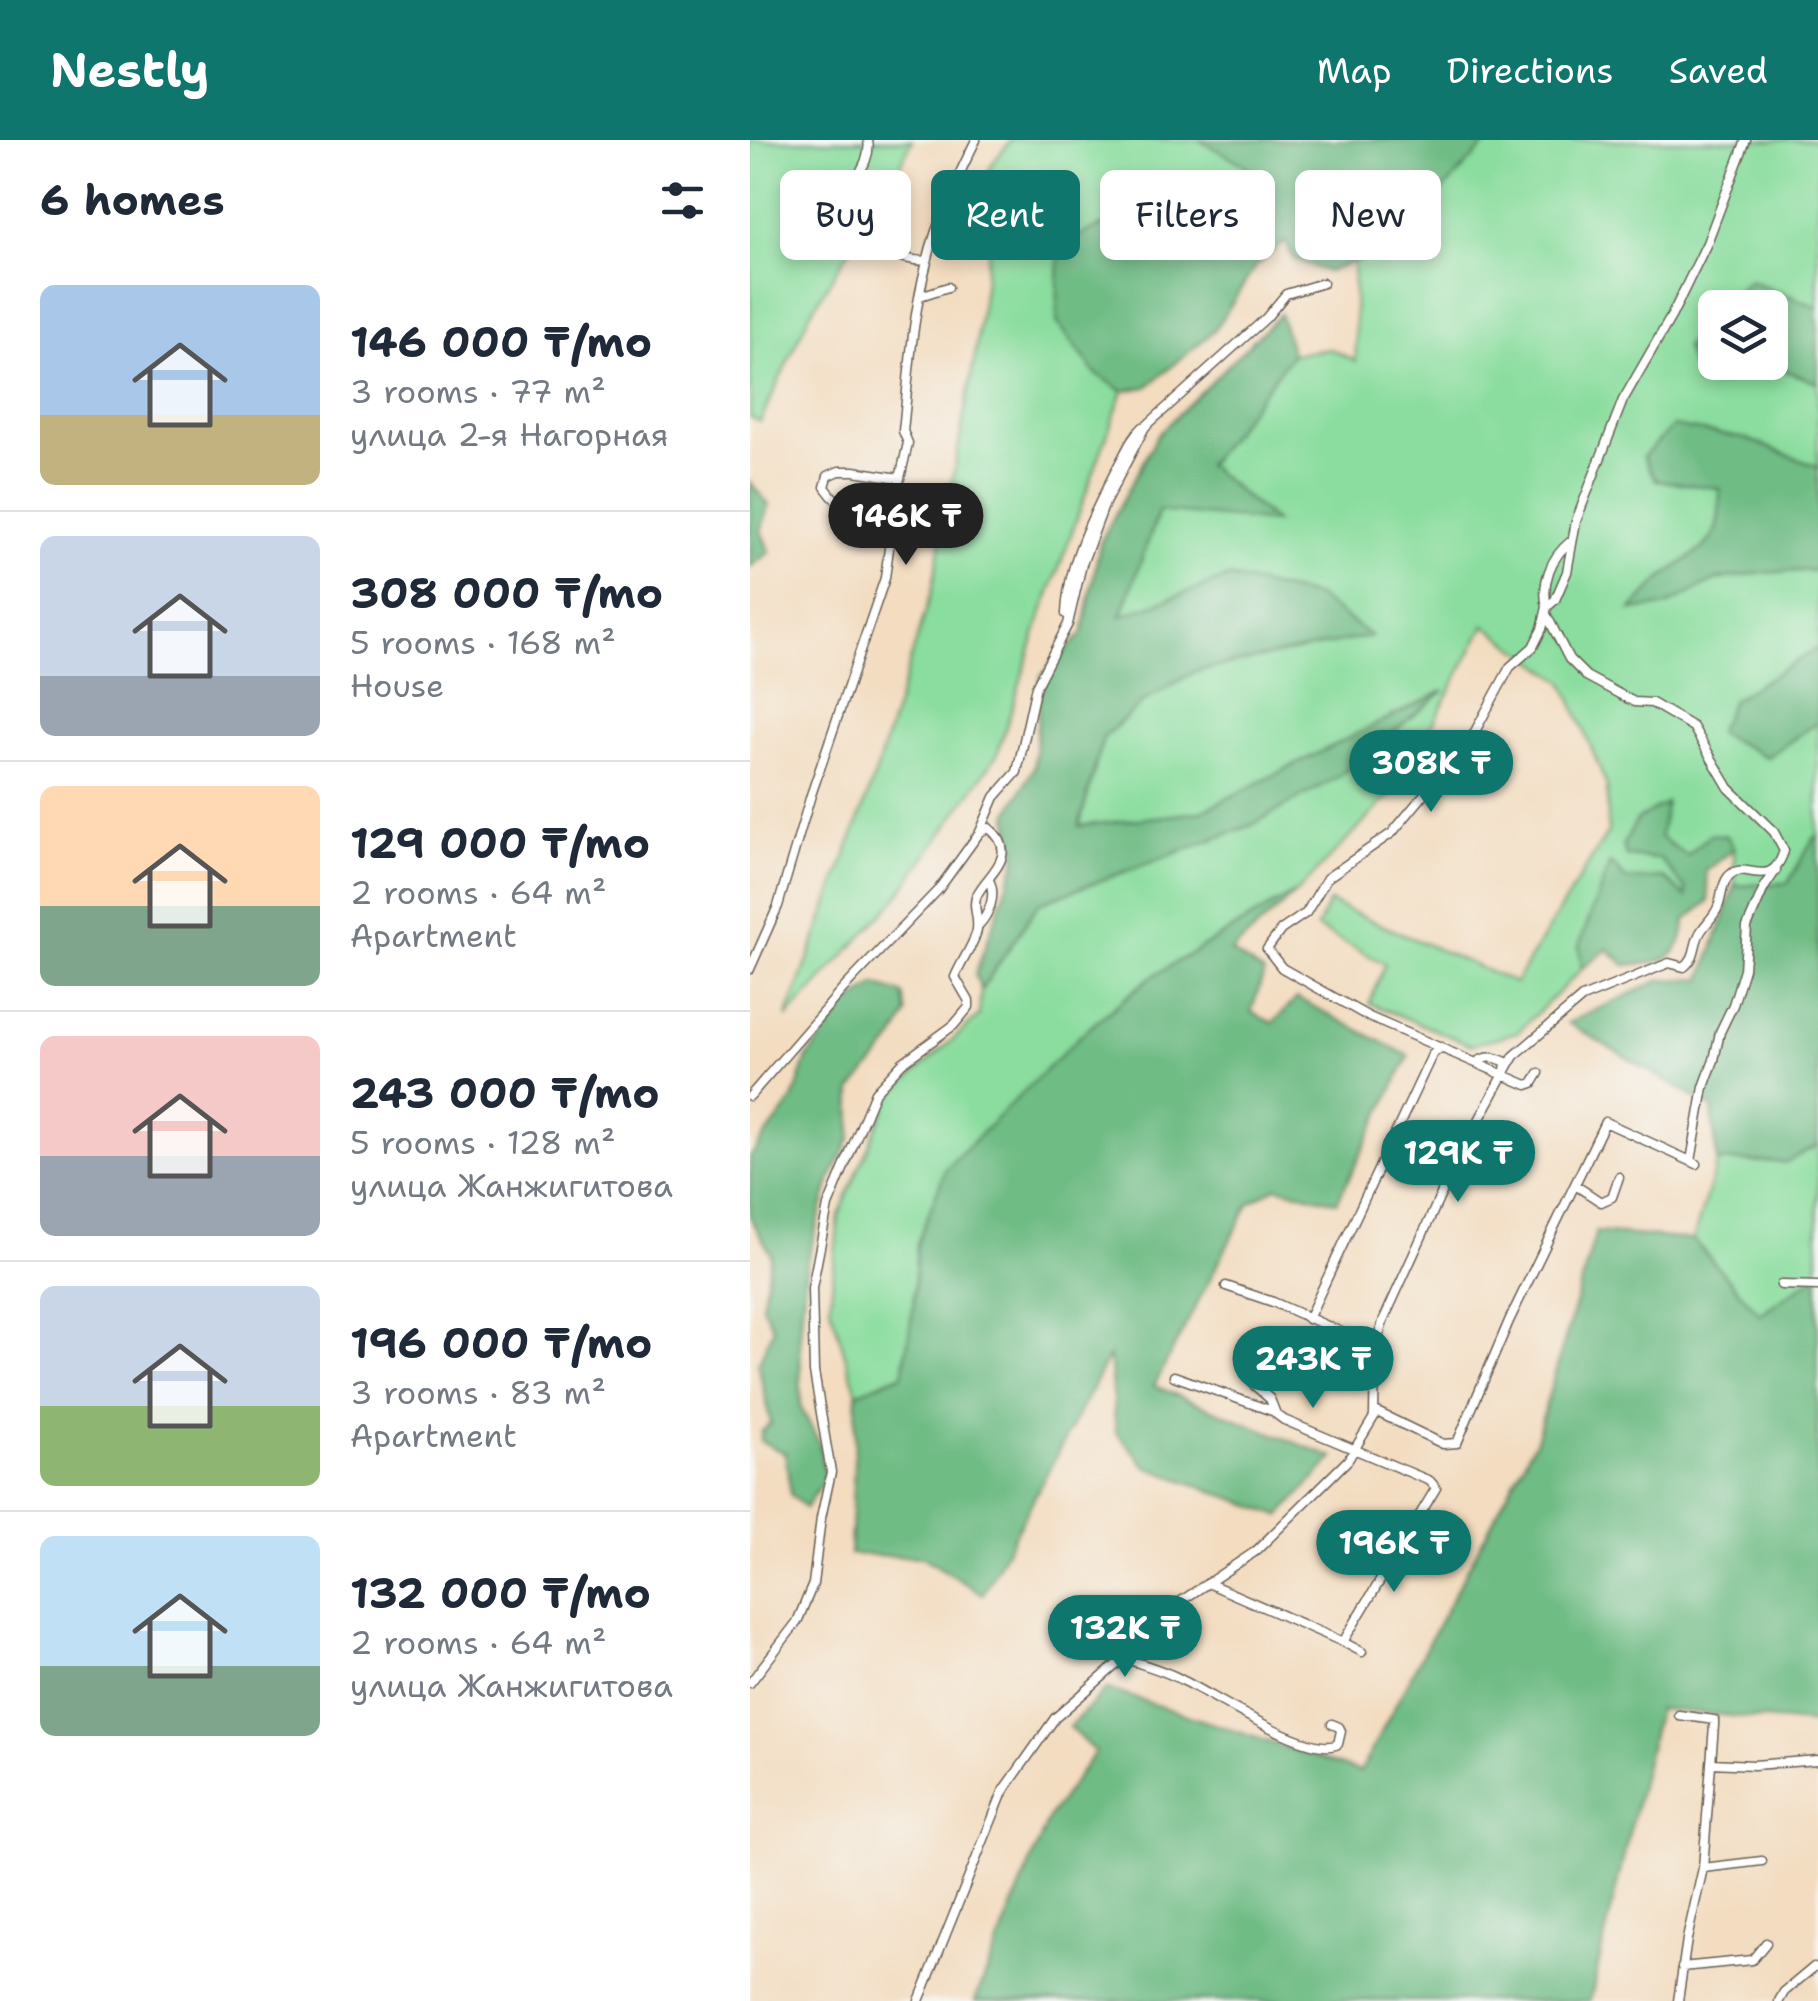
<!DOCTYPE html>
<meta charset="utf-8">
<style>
body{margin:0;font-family:"Shantell Sans",sans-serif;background:#f6f6f7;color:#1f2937;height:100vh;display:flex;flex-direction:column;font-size:38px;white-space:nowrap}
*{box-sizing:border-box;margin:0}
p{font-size:32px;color:#747a83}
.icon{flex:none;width:55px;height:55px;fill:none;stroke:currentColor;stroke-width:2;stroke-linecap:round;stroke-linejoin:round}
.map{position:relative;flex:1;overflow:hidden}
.panel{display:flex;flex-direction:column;background:#fff;width:750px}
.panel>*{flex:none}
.guide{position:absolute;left:30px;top:30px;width:888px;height:90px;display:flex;gap:20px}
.fabs{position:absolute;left:948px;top:150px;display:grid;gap:20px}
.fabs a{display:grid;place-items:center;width:90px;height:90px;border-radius:15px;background:#fff;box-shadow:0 5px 15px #0003;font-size:50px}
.price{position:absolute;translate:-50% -85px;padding:0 22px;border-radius:35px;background:#0f766e;color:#fff;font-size:32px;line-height:65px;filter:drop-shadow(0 2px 5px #0008)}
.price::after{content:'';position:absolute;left:50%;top:60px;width:30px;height:22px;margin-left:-15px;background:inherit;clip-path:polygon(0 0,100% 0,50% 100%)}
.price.current{background:#222;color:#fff}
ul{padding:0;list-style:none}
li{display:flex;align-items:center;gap:30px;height:250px;padding:0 40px}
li+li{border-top:2px solid #e0e1e3}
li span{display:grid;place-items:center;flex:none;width:280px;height:200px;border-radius:15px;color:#555}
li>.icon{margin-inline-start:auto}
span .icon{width:120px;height:120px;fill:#fffc;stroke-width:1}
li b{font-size:42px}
h2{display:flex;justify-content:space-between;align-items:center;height:120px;padding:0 40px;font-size:42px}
.pill{padding:0 35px;border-radius:15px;background:#fff;box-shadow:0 5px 15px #0003;font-size:35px;line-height:90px}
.pill.current{background:#0f766e;color:#fff}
header{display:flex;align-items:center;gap:60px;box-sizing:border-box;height:140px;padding:0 50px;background:#0f766e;color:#fff}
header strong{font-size:48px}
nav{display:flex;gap:55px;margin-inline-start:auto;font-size:35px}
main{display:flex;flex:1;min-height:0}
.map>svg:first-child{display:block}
.green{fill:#8add9e;stroke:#537c5d;stroke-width:2.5}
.forest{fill:#6fbc85;stroke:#466c50;stroke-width:2.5}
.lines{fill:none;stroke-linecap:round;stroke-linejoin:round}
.street-casing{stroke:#675f55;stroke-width:11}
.street{stroke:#fff;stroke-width:8}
</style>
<header>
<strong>Nestly</strong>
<nav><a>Map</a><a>Directions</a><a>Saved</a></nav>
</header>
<main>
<section class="panel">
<h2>6 homes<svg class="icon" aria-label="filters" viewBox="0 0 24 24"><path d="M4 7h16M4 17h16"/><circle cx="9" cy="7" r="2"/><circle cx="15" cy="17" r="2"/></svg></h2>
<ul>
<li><span style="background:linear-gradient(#a9c7e8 65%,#c2b280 0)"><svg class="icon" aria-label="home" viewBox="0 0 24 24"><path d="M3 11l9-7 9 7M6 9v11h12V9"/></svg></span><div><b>146 000 ₸/mo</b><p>3 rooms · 77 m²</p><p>улица 2-я Нагорная</p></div></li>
<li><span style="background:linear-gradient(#c9d6e8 70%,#9aa5b1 0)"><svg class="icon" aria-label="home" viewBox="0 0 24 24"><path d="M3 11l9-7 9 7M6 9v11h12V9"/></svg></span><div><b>308 000 ₸/mo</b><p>5 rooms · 168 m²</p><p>House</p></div></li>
<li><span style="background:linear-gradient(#ffd9b3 60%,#7fa58c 0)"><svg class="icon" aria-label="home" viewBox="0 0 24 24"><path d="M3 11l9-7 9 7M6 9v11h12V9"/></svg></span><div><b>129 000 ₸/mo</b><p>2 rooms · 64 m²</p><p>Apartment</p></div></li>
<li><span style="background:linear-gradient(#f6c9c9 60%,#9aa5b1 0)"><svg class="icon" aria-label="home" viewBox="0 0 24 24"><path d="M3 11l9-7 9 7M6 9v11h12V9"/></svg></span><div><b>243 000 ₸/mo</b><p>5 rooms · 128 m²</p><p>улица Жанжигитова</p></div></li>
<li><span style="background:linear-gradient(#c9d6e8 60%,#8fb573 0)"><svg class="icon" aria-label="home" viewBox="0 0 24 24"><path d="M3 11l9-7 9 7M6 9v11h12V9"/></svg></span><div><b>196 000 ₸/mo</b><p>3 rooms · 83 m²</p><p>Apartment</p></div></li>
<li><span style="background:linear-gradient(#bfe0f5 65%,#7fa58c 0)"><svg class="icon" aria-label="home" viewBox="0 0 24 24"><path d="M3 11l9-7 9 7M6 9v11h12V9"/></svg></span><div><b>132 000 ₸/mo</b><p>2 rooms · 64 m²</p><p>улица Жанжигитова</p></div></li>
</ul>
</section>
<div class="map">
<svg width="1068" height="1861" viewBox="0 0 1068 1861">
<rect width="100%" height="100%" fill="#f6f6f2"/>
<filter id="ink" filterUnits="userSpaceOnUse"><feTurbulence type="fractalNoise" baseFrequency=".01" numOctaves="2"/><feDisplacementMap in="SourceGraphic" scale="20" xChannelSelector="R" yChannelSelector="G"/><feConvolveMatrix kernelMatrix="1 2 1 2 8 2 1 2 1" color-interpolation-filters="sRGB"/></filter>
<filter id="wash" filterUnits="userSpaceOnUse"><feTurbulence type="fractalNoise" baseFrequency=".0048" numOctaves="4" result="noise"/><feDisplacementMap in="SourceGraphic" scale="40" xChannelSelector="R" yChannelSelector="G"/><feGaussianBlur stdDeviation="2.25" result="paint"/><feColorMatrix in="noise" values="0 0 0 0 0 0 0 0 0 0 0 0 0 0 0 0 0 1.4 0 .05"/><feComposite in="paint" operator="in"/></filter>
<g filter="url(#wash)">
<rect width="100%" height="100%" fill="#f3dcbf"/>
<path class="green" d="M0,0H162L145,37L59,175L10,282L0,277Z
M261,0H449L497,26L463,88L375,76L345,233L373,251L290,480L247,615L146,759L37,878L125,635L182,451L225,216L241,91L213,87L242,24Z
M740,0H1068V167L999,140L970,167L965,168V173L935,207L974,242L1001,222L1016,223L1068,243V327L997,299L893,317L906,340L969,348C972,405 957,406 914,436L916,466L966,440L1008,433L1068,430V508L982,560L1017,617L1068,582V696L1063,699L1038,743L985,746L984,709L976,696L961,695L937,716L909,697L915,664L877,716L910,719L937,750L936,758L877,740L860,724L829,806L832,829L768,892L721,905L619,863L635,824L567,788L579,762L765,843L858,692L857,646L814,542L735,485L651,644L549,750L398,839L332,894L167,1104L163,1168L153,1235L107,1253L80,1166L89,1075L140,956L229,876L231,850L289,763L502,685L689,553L450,672L329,687L353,598L393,562L446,531L620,496L567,457L479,437L370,478L409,371L524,381L457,325L542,214L580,209L606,221L603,122L639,109Z
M1068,1005V1134L1010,1174L943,1100L967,1021L1036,1022Z"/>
<path class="forest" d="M449,0H740L639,109L577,132L544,119L535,101L505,127L464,191L397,247L373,251L345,233L307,182L309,104L375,76L463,88L497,26Z
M999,140L1068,167V243L1016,223L1020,222V168L970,167Z
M965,173V222L1001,223L974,242L947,244L935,207Z
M530,174L542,214L457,325L525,382L409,371L371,476L479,437L567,457L621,496L446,531L393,562L353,598L329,686L450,672L695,550L589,636L502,685L289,763L231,850L225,835L267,719L258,675L284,627L291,536L333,493L350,403L408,294Z
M923,286L997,299L1068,327V430L1008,433L966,440L916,466L881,470C892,459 903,446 915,436C954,403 974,409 969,348L906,340L893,317Z
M0,342L19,365L11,391L20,412L0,427Z
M1068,508V582L1017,617L967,593L982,560Z
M916,663L910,697L937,716L961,694L977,696L984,709L956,731L959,761L936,780C931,822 914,822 875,825L858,809L832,829L829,806L860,723L877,740L914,738L936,757V750L910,719L876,716L873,705L887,680Z
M1068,696V1005L1036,1022L967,1021L962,968L818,883L911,840L952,839L985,746L1038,743L1063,699Z
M549,750L481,812L514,833L501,872L523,883L547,858L659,916L587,1062L526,1047L499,1064L404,1246L584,1318L530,1376L397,1327L366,1292L359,1216L233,1454L172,1417L100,1414L107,1253L153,1234L163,1168L167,1104L196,1028L332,894L398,839Z
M126,845L153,854L157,874L143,901L102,950L101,997L81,1038L56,1124L50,1195L51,1268L69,1302L75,1339L55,1368L41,1355L35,1313L10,1301L12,1291L21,1284L8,1224L23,1188L12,1165L21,1114L0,1077V1017L43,960L57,918L98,864Z
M846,1092L943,1100L1010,1174L1068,1134V1584L908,1569L840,1861H225L299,1677L345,1612L319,1587L357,1549L610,1632L786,1299Z"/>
</g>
<g filter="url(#ink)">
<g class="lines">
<defs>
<path id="street" d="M118,0C123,27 93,47 90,78C106,102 148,121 177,121
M170,156L198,147
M143,390C115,381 92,372 75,347L78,336L89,331H104L149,338
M797,467C791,443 801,417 820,402
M316,474C318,421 344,373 368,326C376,312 381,298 393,287
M228,786C239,774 247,756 239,740
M0,829L28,766L61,655L135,438L146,356L158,303L153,291C159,235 162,177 177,122C187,80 207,38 226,0
M727,922C737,915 745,917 756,922L755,930
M789,933L783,943L777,945L619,877L532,828L517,809L531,790L556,773L577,738L642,693L722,597L760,527L783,507L792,489L797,467L805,460L817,432L826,381L873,260L922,175L957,103L996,0
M0,956L93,849L188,750L230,692L245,657L267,632L286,546L318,484L332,424L355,363L395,287L516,178L536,154L573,143
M941,1021L954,947L964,920L970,892L983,865L994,829L997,787L1014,748L1026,730
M825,1045L851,1062L862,1057L869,1037
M1031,1145L1068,1146
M476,1146L523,1162L625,1207
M558,1179L682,915L691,907
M424,1236L525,1272
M625,1271L693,1304L707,1303L759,1181L855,982L947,1024
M460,1444L593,1502L686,1348L680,1341L534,1280L526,1274L520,1259L504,1245L508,1236
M593,1502L612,1512
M374,1518C393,1525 414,1530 432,1540C462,1554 560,1619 588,1604L591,1591L589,1587L582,1584
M0,1543L47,1482L63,1444L71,1378L81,1332L64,1232L62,1148L78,1066L125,952L152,923L204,885L219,867V861L205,837C211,822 221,809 226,794C231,780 221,767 227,755C236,735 272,715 239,688L230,692
M961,1623L1004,1625L1068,1620
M953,1728L1012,1721
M932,1827L1002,1820L1016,1803
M169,1861L253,1652L305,1578L374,1518L425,1465L506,1411L598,1320L624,1277L625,1207L634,1179L704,1026L764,916L832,858L919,823L934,827C947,817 943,806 950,793C955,784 964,777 968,767C972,758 971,746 978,737C994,717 1020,754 1034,711L1024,692L979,648L943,587L902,563L884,562L836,536L819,519L796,474
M928,1861L937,1799L953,1728L964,1585V1580L929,1575
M1029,1861L1034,1852L1064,1827"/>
</defs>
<use href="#street" class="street-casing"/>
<use href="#street" class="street"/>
</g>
</g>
</svg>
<div class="fabs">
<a><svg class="icon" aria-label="layers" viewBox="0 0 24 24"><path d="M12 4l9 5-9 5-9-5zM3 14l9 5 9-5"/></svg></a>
</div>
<b class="price current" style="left:156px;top:428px">146K ₸</b>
<b class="price" style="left:681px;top:675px">308K ₸</b>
<b class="price" style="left:708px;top:1065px">129K ₸</b>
<b class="price" style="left:563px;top:1271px">243K ₸</b>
<b class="price" style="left:644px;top:1455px">196K ₸</b>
<b class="price" style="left:375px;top:1540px">132K ₸</b>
<div class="guide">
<a class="pill">Buy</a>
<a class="pill current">Rent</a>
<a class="pill">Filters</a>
<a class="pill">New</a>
</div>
</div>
</main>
